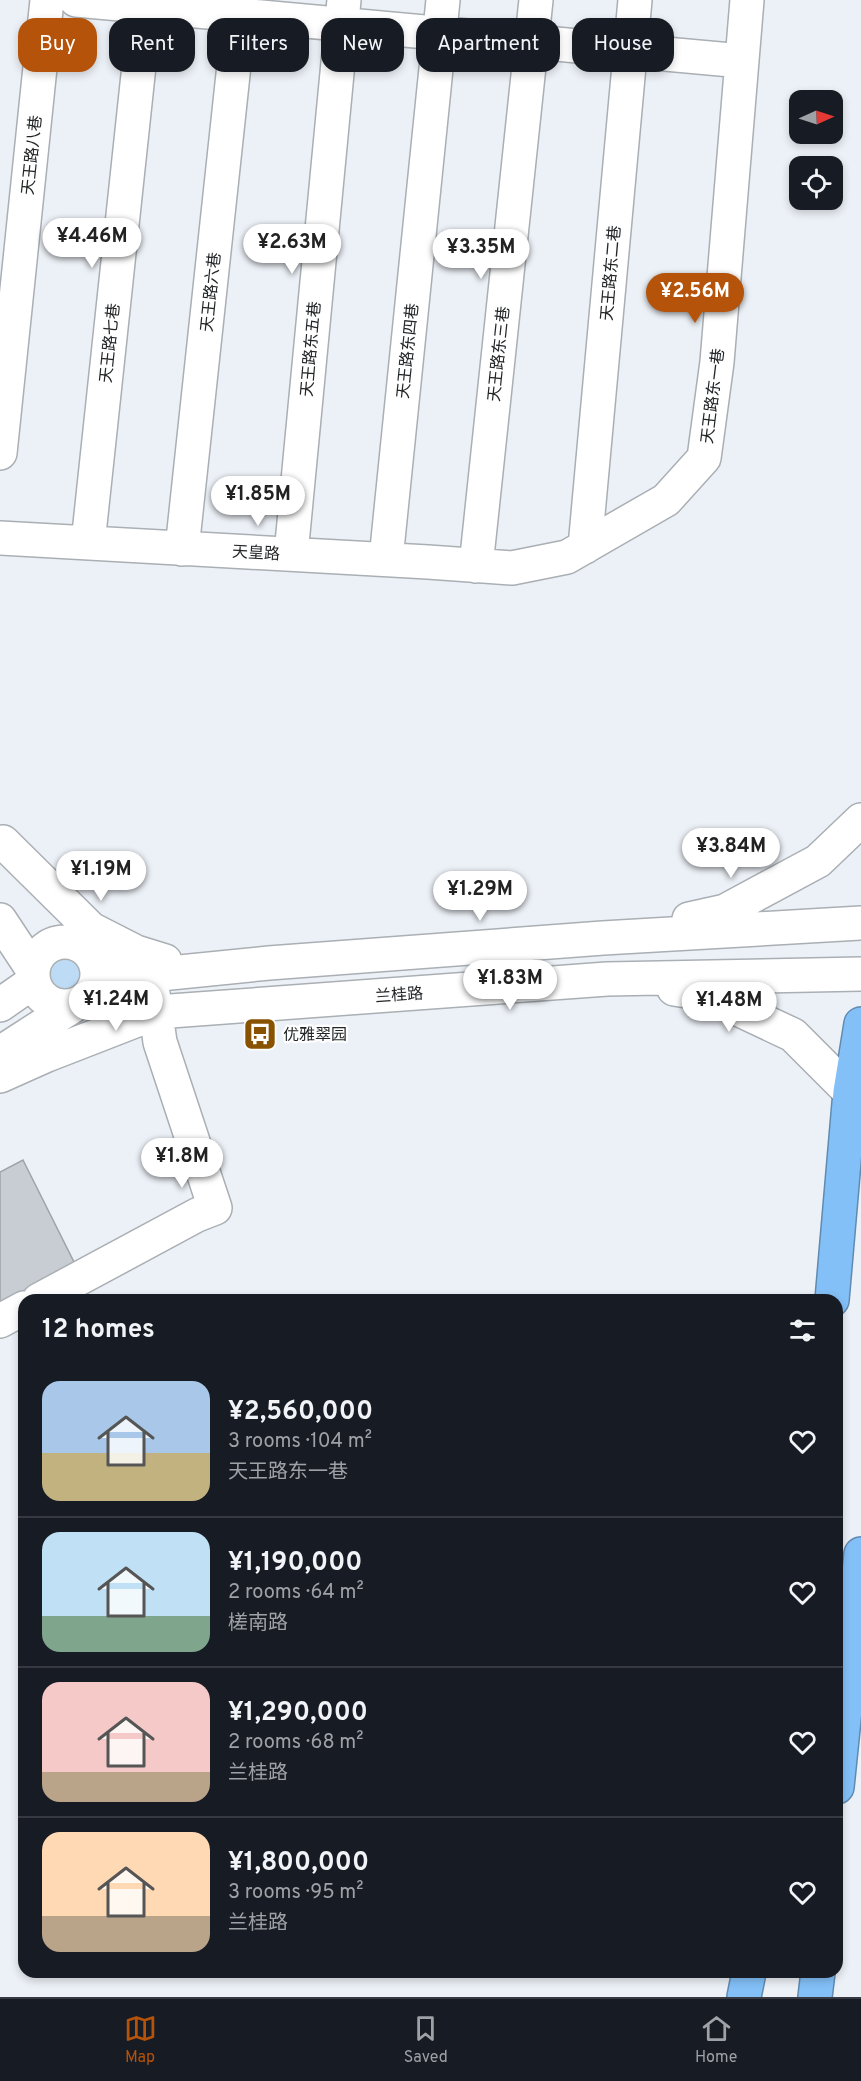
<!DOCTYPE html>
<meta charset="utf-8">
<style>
body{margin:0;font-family:Overpass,"Noto Sans SC",sans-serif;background:#20242c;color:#f1f3f6;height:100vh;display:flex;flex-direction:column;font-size:22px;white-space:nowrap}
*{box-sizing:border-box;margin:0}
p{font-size:20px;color:#9ea1a6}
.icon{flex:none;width:33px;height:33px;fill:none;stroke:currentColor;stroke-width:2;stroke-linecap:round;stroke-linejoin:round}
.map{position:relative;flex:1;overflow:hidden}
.drawer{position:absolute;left:18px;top:1294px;width:825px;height:684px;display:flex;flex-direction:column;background:#171b24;border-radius:18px;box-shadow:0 3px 9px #0003}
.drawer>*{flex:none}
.banner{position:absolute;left:18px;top:18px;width:825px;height:54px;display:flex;gap:12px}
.needle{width:39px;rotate:87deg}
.tools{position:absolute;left:789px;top:90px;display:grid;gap:12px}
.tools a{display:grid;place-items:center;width:54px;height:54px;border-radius:12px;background:#171b24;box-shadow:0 3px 9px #0003;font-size:30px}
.price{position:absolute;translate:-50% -51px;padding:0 14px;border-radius:21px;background:#fff;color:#222;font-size:20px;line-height:39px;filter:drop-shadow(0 2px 3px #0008)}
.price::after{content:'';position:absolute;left:50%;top:36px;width:18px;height:14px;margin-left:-9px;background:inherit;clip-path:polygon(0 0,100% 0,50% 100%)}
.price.on{background:#b45309;color:#fff}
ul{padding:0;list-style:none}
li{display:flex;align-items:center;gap:18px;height:150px;padding:0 24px}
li+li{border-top:2px solid #363941}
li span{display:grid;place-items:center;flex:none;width:168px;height:120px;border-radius:18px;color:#555}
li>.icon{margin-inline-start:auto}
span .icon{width:72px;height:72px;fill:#fffc;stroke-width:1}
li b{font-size:26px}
h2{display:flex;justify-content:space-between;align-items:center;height:72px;padding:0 24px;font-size:26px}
.chip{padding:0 21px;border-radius:18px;background:#171b24;box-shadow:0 3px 9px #0003;font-size:21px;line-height:54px}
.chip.on{background:#b45309;color:#fff}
.dock{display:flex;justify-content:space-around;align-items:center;height:84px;border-top:2px solid #363941;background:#171b24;font-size:16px;color:#9ea1a6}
.dock a{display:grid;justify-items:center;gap:3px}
.dock .on{color:#b45309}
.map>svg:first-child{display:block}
.green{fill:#bedbf6}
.building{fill:#c8cdd3;stroke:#9da3a8;stroke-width:1.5}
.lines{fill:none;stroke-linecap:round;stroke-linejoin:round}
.minor-casing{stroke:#aaafb4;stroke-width:36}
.highway-casing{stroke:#618aaf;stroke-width:36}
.minor{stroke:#fff;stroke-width:33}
.highway{stroke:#83c0f8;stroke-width:33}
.labels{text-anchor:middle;stroke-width:4.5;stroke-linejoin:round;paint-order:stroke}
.street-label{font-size:16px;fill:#232527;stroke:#fefefe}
.poi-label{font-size:16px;fill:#232527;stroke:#fefefe;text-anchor:start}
</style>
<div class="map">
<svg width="861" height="1997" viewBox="0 0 861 1997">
<rect width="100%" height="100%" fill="#ecf1f7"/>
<path class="green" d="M65,949C82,953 92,968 86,985L57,998L49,995L44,989V959L49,953Z"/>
<path class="building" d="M23,1160L76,1266L0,1305V1172Z"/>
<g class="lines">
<defs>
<path id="minor" d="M76,0L742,61
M0,453L47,0
M0,538L428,562L512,568L567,557L666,500L704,458L717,362L747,0
M88,543L146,0
M585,547L635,0
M182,549L241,0
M291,554L344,0
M386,559L443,0
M476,566L536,0
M3,842L91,929L136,952L165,961
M689,919L725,911L818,861L861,820
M0,920L33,970
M33 974a32 32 0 1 1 64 0a32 32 0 1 1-64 0Z
M95,963L150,975L269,963L603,938L861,923
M674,989L706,994L793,1035L850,1092
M83,1001L157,1012L607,979L861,974
M0,1005L33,982
M0,1053L73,1006
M0,1076L47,1055L155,1013
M39,1300L197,1215L215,1208L160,1042L153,993
M0,1321L24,1308"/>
<path id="highway" d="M832,1300L850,1092L861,1024
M837,1787L861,1554
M744,1997L749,1972
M815,1997L818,1972"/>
</defs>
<use href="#minor" class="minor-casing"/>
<use href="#highway" class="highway-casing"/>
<use href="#minor" class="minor"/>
<use href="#highway" class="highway"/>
</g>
<defs>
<symbol id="bus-square" viewBox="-11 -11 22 22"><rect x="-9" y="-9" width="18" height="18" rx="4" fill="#895201" stroke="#fefefe"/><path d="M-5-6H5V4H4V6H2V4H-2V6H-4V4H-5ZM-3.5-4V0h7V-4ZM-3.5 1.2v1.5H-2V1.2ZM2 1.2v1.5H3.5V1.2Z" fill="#fff"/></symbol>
</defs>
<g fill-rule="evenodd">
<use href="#bus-square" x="241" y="1015" width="38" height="38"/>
</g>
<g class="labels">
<g class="street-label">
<text transform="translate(31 155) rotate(-84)" y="6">天王路八巷</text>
<text transform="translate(610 273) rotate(-85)" y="6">天王路东二巷</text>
<text transform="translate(210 292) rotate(-84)" y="6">天王路六巷</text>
<text transform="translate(109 343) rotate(-84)" y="6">天王路七巷</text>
<text transform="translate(310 349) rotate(-85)" y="6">天王路东五巷</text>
<text transform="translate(407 351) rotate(-84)" y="6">天王路东四巷</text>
<text transform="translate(498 354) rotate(-84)" y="6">天王路东三巷</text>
<text transform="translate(712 396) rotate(-83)" y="6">天王路东一巷</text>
<text transform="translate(256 552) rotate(3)" y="6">天皇路</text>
<text transform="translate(399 994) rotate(-4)" y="6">兰桂路</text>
</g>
<g class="poi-label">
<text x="283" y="1040">优雅翠园</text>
</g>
</g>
</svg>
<div class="tools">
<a><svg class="needle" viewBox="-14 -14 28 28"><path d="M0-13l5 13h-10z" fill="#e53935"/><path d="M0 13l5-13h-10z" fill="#9ea1a6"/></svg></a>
<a><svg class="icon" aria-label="locate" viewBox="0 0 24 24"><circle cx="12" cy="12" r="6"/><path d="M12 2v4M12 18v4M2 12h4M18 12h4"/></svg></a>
</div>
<b class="price" style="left:92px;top:269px">¥4.46M</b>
<b class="price" style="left:292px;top:275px">¥2.63M</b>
<b class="price" style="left:481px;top:280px">¥3.35M</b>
<b class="price on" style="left:695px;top:324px">¥2.56M</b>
<b class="price" style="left:258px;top:527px">¥1.85M</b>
<b class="price" style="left:731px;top:879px">¥3.84M</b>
<b class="price" style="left:101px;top:902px">¥1.19M</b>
<b class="price" style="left:480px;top:922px">¥1.29M</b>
<b class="price" style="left:510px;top:1011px">¥1.83M</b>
<b class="price" style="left:116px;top:1032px">¥1.24M</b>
<b class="price" style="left:729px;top:1033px">¥1.48M</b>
<b class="price" style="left:182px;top:1189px">¥1.8M</b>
<div class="banner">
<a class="chip on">Buy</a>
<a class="chip">Rent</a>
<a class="chip">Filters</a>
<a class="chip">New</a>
<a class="chip">Apartment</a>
<a class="chip">House</a>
</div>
<section class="drawer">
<h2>12 homes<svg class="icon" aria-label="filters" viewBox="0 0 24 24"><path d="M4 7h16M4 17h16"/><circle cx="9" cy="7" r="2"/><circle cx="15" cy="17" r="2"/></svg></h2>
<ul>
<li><span style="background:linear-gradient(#a9c7e8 60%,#c2b280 0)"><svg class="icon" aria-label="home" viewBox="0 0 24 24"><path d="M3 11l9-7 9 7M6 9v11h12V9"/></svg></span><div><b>¥2,560,000</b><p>3 rooms · 104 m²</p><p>天王路东一巷</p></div><svg class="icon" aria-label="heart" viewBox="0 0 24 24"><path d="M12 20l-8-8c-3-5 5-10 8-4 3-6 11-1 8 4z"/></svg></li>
<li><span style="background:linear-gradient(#bfe0f5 70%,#7fa58c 0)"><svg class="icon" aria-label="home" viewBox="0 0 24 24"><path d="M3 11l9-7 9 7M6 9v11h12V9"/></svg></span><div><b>¥1,190,000</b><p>2 rooms · 64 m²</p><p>槎南路</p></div><svg class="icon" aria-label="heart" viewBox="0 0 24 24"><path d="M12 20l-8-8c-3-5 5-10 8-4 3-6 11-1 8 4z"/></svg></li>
<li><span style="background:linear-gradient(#f6c9c9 75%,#b9a48a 0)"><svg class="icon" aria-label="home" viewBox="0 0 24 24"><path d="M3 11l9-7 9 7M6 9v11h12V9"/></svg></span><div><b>¥1,290,000</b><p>2 rooms · 68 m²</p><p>兰桂路</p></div><svg class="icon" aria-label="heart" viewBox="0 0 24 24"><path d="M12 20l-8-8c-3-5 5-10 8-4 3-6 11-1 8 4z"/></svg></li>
<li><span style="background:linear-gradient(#ffd9b3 70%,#b9a48a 0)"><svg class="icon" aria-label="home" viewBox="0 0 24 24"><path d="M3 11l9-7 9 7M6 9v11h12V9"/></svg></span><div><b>¥1,800,000</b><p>3 rooms · 95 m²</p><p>兰桂路</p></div><svg class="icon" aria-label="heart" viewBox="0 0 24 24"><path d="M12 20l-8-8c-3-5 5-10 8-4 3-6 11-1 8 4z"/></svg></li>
</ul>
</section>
</div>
<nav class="dock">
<a class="on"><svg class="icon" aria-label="map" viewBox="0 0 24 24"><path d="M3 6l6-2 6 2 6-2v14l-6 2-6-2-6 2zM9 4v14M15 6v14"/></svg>Map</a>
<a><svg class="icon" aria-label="saved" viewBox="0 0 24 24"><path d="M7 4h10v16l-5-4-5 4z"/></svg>Saved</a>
<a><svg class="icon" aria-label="home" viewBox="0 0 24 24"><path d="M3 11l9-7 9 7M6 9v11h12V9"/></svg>Home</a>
</nav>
